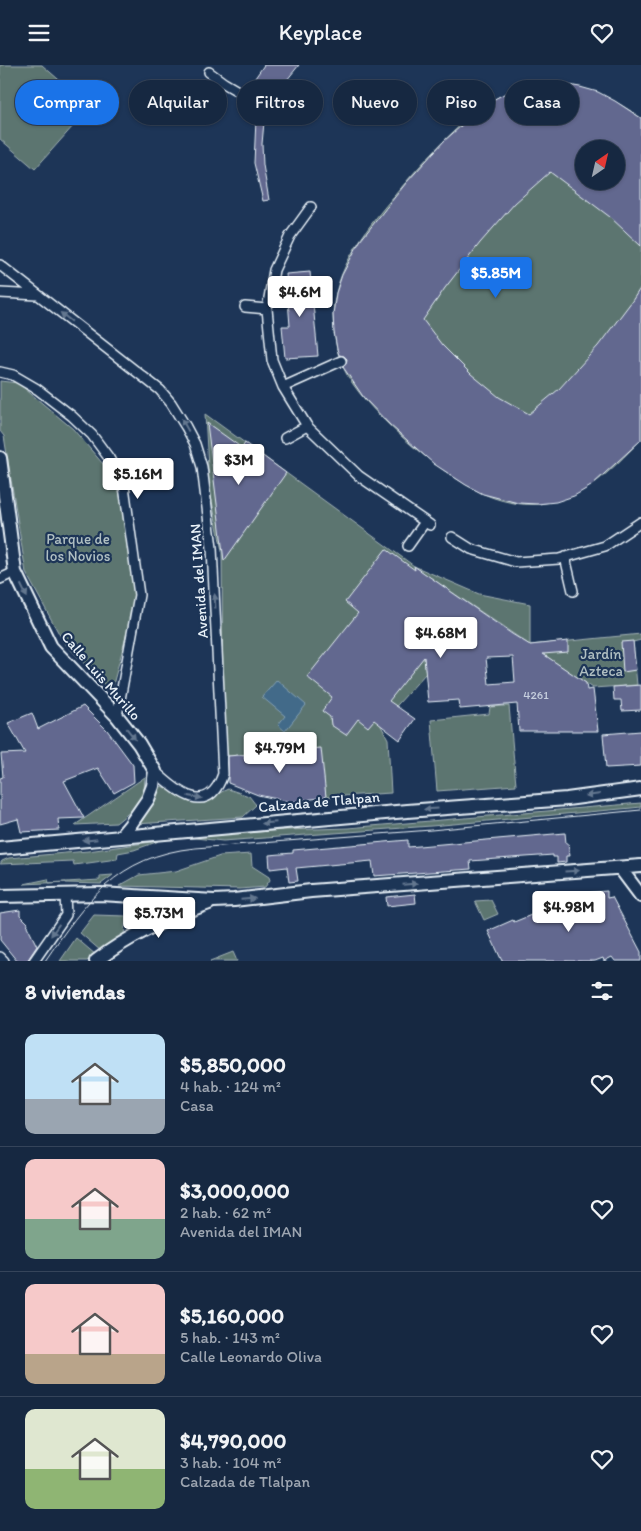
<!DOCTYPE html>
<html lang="es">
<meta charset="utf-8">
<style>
body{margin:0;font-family:Itim,sans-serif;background:#1f3048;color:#f1f3f6;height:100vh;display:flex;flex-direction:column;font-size:19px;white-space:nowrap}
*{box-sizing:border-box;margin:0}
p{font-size:16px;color:#9ea6b1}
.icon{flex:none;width:28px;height:28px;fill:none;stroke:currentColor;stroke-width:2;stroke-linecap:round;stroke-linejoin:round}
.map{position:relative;height:896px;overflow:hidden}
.drawer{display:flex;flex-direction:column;background:#162841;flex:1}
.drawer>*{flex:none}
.banner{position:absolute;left:15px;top:15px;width:611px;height:45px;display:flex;gap:10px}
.needle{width:32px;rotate:34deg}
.fabs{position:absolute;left:575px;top:75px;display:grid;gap:10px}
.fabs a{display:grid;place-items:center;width:50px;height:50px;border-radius:50%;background:#162841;box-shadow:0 1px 4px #0004,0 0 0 1px #35445a;font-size:25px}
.price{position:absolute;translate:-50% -42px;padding:0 11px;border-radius:5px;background:#fff;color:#222;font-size:16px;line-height:32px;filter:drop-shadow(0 1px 2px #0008)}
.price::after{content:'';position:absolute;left:50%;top:30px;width:15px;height:11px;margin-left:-8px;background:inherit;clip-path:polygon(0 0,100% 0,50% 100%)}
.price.active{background:#1a73e8;color:#fff}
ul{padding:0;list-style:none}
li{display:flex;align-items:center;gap:15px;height:125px;padding:0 25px}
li+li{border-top:1px solid #35445a}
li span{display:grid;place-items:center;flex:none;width:140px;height:100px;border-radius:10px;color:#555}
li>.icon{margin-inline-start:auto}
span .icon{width:60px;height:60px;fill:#fffc;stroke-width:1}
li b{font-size:21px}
h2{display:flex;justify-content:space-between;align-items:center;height:60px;padding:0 25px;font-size:21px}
.chip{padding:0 18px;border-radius:22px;background:#162841;box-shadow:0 1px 4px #0004,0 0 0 1px #35445a;font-size:18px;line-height:45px}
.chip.active{background:#1a73e8;color:#fff}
header{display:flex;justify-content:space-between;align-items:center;height:65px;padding:0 25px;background:#162841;font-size:22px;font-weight:600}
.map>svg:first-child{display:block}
.green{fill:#5c7470;stroke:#a2b2b4;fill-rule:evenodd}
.water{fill:#426b89;stroke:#84a1b5}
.building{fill:#62688f;stroke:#e8f1f8;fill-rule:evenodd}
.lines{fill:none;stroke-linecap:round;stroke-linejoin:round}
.street-casing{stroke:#e8f1f8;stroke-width:12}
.secondary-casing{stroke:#e8f1f8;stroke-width:16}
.street{stroke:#1d3557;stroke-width:9}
.secondary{stroke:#1d3557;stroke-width:12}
.tram{stroke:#e8f1f8;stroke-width:1}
.oneway{fill:#64778f}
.labels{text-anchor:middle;stroke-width:4.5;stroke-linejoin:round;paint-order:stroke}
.number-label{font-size:12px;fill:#c6cfde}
.park-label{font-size:15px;fill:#b0bfc2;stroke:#1d3557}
.street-label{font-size:15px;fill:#e8f1f8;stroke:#1d3557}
</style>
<header><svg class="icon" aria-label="menu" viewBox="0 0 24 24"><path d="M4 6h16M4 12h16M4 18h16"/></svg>Keyplace<svg class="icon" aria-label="heart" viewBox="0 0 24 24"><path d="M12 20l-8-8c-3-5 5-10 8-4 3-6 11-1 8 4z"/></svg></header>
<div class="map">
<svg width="641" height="896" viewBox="0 0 641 896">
<rect width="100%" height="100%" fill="#1d3557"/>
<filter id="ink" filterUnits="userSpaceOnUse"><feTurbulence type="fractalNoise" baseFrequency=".02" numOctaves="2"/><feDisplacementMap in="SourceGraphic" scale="10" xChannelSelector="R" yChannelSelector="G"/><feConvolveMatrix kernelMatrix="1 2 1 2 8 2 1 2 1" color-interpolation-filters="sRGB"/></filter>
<g filter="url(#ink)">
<path class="green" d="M0,0H42L90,42L35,104L0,74Z
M562,19C592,23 616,35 641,53V375C607,408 589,432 539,439C521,441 498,436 482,428C441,410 361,343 343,302C336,287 333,266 333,249C335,195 379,149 412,110C433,86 475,41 505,29C523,22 543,21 562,19ZM584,84H616V116H584Z
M0,316L18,318L73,364L115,413L133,474L134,542L111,627L63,576L26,508L4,371L0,366Z
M205,349L414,501L479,529L530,539V580L641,569V575L633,577L637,620L593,623L415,502L426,608L380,659L388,674L391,728L326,732L320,683L228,691L223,662L222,486L209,421Z
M504,641H509L516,720L437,726L431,655L489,649L490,642Z
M145,712L144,726L136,742L116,758L75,760Z
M158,720L202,736L228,724L249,731L256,740L243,752L136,759L151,742Z
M641,738V742L632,743L431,761L223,776L195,773H176L285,765L348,763Z
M159,776L134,785L118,788L117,794L74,800L73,796L0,799L2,796L9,793L88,786Z
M251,789L252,801L269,812L270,815L265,822L240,824L119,821L139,810L176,806L220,791Z
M113,810L101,819L66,818V817L24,819L48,814L49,818L100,815V811Z
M491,835L498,849L484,855L475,836Z
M132,846L160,848V851L130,866Z
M94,850L126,851L124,869L101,886L80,868Z
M76,873L96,890L87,896H60Z
M233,887L237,896H210Z"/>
<path class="water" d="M277,615L306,640L285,666L278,660L285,651L262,632Z"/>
<path class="building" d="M264,0H299L278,26L255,13Z
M562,19L580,22L598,27L615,36L641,53V181L610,152L550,107L515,138L480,178L445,223L423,255L442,280L471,309L499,332L529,349L559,324L598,281L632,236L641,222V375L591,421L574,431L556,437L537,439L518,438L483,429L466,420L434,399L390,360L364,333L343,302L346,299L347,294L344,291L339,290L337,284L334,267L333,249L336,228L342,210L360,176L406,118L444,76L487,38L504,29L521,23L542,20ZM584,84H616V116H584Z
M256,54L264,57L262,79L263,100L269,135L263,136L254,98Z
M310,207L318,291L285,293L282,261H290L286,209Z
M207,358L242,383L245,378L286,408L224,496Z
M386,484L415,505L414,501L512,569L530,580L568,576V587L543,589L586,618L587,625L593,624L598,666H519L517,639L460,644L459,635L428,637L424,592L389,636L415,654L400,675L374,655L368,662L358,654L346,670L331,660L330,652L322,646L332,632L307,612L358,548L345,537ZM513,592L515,617L489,619L486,593Z
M633,576L636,605L623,607L621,577Z
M641,620V645L622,646L621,635H614L613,622Z
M83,641L107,665L133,700L134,717L114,728L98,703L64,716L84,753L58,754L59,765L21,767L18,754L0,759V713L3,712L1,689L25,688L8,658L32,648L38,664Z
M641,666V701L606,703L603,669Z
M321,683L326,732L291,737L258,730L228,718V691Z
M565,768L566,778H568L570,791H566V797L557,798V792H553V790L470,796L471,804L374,811L372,796L296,803L298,816L289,817L287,802L270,804L269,790L293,788V785L408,775V782Z
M607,826V833L612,832L641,887V896H615L612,892L604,896L603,893L595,896H502L488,866L513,855L514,857L541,846L540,843L560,834L561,838L583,828Z
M415,829L416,838L387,841L386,832Z
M20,845V850L28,858L27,861L37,881L27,896H17L0,875V848Z"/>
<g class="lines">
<defs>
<path id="street" d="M209,7L224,18L265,42
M311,142L290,171L274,205L267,244L272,295L283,322L307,361L359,411L430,460
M0,200L160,325L171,338L186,362L195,379L202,402L212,483L223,709C208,753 177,727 155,706
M0,228L38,230
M245,242L267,244
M0,307L13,310L37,324L72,351L92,370L109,393L124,421L139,530L117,651
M283,322L341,296
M285,373L307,361
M452,472L471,484L516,497L559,494L605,481L641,457
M408,481L425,457
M565,492L573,526
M0,514L15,507
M0,892L4,896
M34,896L66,850L65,830"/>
<path id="secondary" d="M0,393L15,507L51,582L117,651L139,679L155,706L153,721L148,734L130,760L120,772
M0,783L407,746L567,734L641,724
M620,803L641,831
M0,831L101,829L214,836L234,835L311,826L641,801
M96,896C130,870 169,852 209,838"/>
</defs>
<use href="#street" class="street-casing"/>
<use href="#secondary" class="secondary-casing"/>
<use href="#street" class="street"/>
<use href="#secondary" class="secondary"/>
<path class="tram" d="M45,896C86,836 117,791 195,783L431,765L641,745"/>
</g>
<defs><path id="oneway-solid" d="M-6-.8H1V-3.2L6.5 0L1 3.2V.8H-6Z" transform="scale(1.25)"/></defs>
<g class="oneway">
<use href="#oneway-solid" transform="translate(66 252) rotate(-142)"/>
<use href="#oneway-solid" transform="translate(185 360) rotate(-119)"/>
<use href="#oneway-solid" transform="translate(24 526) rotate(64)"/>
<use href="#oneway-solid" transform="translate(215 536) rotate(-93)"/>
<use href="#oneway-solid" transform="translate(131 669) rotate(52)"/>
<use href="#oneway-solid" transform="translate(593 730) rotate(173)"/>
<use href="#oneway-solid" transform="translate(195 732) rotate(8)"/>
<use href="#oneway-solid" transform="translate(431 744) rotate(176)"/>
<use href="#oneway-solid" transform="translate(269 758) rotate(175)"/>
<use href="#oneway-solid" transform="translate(90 775) rotate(174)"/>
<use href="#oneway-solid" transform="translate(572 806) rotate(-3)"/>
<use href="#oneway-solid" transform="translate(410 819) rotate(-5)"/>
<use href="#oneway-solid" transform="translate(248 834) rotate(-5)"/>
<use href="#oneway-solid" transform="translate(55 865) rotate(125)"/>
</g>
</g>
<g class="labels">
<g class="number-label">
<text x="536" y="634">4261</text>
</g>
<g class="park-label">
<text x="78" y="479">Parque de<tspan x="78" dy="17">los Novios</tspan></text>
<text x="601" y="594">Jardín<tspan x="601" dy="17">Azteca</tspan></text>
</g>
<g class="street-label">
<text transform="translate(199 516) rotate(-94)" y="5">Avenida del IMAN</text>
<text transform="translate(101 611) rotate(49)" y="5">Calle Luis Murillo</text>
<text transform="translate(319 737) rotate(-5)" y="5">Calzada de Tlalpan</text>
</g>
</g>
</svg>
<div class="fabs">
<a><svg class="needle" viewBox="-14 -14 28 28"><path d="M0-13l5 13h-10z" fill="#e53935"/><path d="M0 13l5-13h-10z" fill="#9ea6b1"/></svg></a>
</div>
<b class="price active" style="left:496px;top:234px">$5.85M</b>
<b class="price" style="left:300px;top:253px">$4.6M</b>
<b class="price" style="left:239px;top:421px">$3M</b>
<b class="price" style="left:138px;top:435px">$5.16M</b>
<b class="price" style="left:441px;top:594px">$4.68M</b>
<b class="price" style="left:280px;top:709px">$4.79M</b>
<b class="price" style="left:569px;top:868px">$4.98M</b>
<b class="price" style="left:159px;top:874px">$5.73M</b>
<div class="banner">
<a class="chip active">Comprar</a>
<a class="chip">Alquilar</a>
<a class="chip">Filtros</a>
<a class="chip">Nuevo</a>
<a class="chip">Piso</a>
<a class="chip">Casa</a>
</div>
</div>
<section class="drawer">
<h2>8 viviendas<svg class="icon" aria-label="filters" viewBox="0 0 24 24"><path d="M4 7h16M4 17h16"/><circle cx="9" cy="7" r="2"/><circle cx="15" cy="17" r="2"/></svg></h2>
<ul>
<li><span style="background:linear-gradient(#bfe0f5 65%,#9aa5b1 0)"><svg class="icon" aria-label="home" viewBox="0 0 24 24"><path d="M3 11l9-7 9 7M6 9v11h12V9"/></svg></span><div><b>$5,850,000</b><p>4 hab. · 124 m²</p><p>Casa</p></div><svg class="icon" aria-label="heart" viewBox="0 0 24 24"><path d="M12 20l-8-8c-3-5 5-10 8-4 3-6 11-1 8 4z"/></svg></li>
<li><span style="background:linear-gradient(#f6c9c9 60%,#7fa58c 0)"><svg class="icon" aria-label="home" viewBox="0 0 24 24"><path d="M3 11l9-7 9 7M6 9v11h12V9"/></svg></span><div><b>$3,000,000</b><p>2 hab. · 62 m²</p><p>Avenida del IMAN</p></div><svg class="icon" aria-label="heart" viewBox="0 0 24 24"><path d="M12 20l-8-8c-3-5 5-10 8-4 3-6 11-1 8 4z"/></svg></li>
<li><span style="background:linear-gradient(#f6c9c9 70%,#b9a48a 0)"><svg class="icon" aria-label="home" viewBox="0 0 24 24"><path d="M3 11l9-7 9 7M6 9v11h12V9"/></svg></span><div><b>$5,160,000</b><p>5 hab. · 143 m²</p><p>Calle Leonardo Oliva</p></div><svg class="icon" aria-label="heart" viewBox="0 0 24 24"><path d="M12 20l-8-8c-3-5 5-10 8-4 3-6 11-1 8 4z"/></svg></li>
<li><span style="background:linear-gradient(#dfe7d0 60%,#8fb573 0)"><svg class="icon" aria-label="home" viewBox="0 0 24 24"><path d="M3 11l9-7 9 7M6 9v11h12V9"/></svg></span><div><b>$4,790,000</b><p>3 hab. · 104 m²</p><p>Calzada de Tlalpan</p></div><svg class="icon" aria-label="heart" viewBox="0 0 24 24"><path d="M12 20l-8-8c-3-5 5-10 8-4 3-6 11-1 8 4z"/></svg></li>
</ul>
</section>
